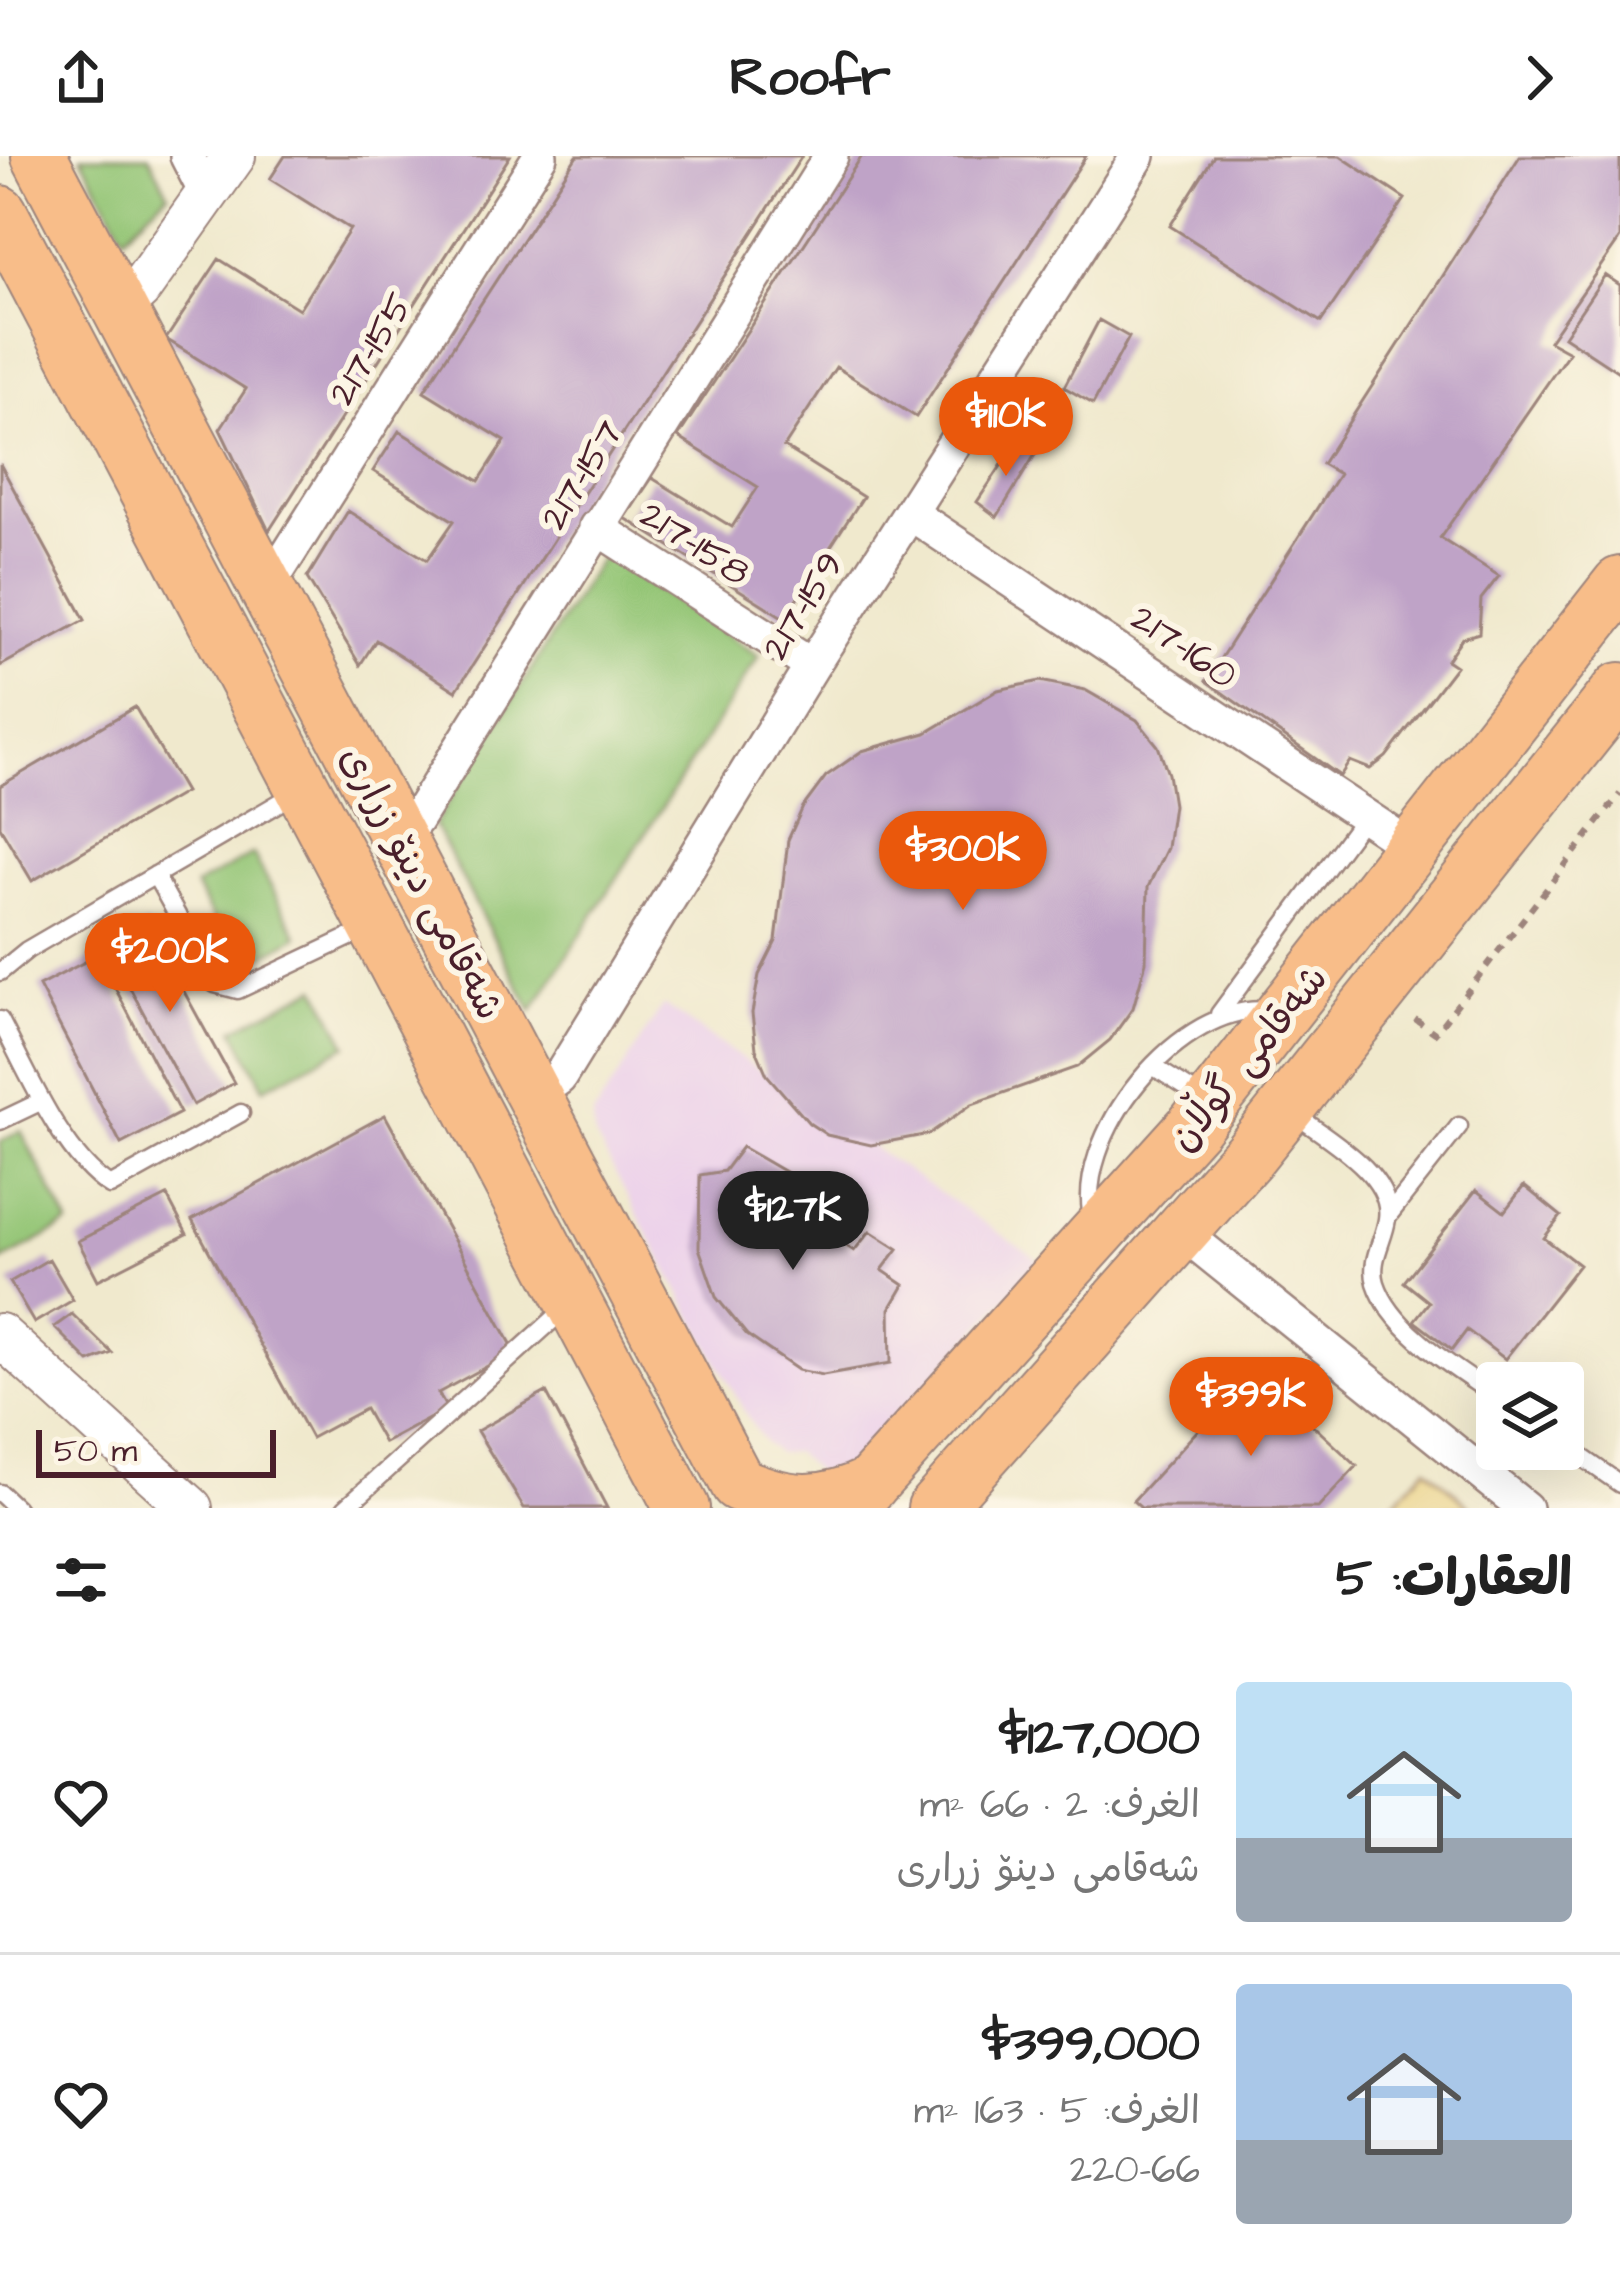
<!DOCTYPE html>
<html lang="ar">
<meta charset="utf-8">
<style>
body{margin:0;font-family:"Architects Daughter","Playpen Sans Arabic",sans-serif;background:#f2f2f2;color:#222;direction:rtl;height:100vh;display:flex;flex-direction:column;font-size:45px;white-space:nowrap}
*{box-sizing:border-box;margin:0}
p{font-size:39px;color:#767676}
.icon{flex:none;width:66px;height:66px;fill:none;stroke:currentColor;stroke-width:2;stroke-linecap:round;stroke-linejoin:round}
.map{position:relative;height:1352px;overflow:hidden;direction:ltr}
.drawer{display:flex;flex-direction:column;background:#fff;flex:1}
.drawer>*{flex:none}
.tools{position:absolute;left:1476px;top:1206px;display:grid;gap:24px}
.tools a{display:grid;place-items:center;width:108px;height:108px;border-radius:12px;background:#fff;box-shadow:0 12px 48px #0002;font-size:60px}
.scale{position:absolute;left:36px;bottom:30px;width:240px;box-sizing:border-box;padding-left:12px;border:6px solid #4a1f2b;border-top:0;font-size:33px;line-height:42px;white-space:nowrap;color:#4a1f2b;-webkit-text-stroke:9px #fcf5e5;paint-order:stroke}
.price{position:absolute;translate:-50% -102px;padding:0 27px;border-radius:42px;background:#ea580c;color:#fff;font-size:39px;line-height:78px;filter:drop-shadow(0 3px 6px #0008)}
.price::after{content:'';position:absolute;left:50%;top:72px;width:36px;height:27px;margin-left:-18px;background:inherit;clip-path:polygon(0 0,100% 0,50% 100%)}
.price.active{background:#222;color:#fff}
ul{padding:0;list-style:none}
li{display:flex;align-items:center;gap:36px;height:300px;padding:0 48px}
li+li{border-top:3px solid #e0e0e0}
li span{display:grid;place-items:center;flex:none;width:336px;height:240px;border-radius:12px;color:#555}
li>.icon{margin-inline-start:auto}
span .icon{width:144px;height:144px;fill:#fffc;stroke-width:1}
li b{font-size:51px}
h2{display:flex;justify-content:space-between;align-items:center;height:144px;padding:0 48px;font-size:51px}
header{display:flex;justify-content:space-between;align-items:center;height:156px;padding:0 48px;background:#fff;font-size:54px;font-weight:700}
.map>svg:first-child{display:block}
.built{fill:#ecd1ea}
.green{fill:#93c575;stroke:#6e7250;stroke-width:3}
.sand{fill:#eeda9e;stroke:#9c7c64;stroke-width:3}
.building{fill:#bfa3c7}
.lines{fill:none;stroke-linecap:round;stroke-linejoin:round}
.service-casing{stroke:#9d847c;stroke-width:21}
.minor-casing{stroke:#9d847c;stroke-width:38}
.tertiary-casing{stroke:#9d847c;stroke-width:46}
.primary-casing{stroke:#9d847c;stroke-width:58}
.path{stroke:#9d847c;stroke-width:6;stroke-dasharray:9 9;stroke-linecap:butt}
.service{stroke:#fff;stroke-width:16}
.minor{stroke:#fff;stroke-width:33}
.tertiary{stroke:#fff;stroke-width:42}
.primary{stroke:#f8bd89;stroke-width:54}
.labels{text-anchor:middle;stroke-width:12;stroke-linejoin:round;paint-order:stroke}
.street-label{font-size:39px;fill:#4a1f2b;stroke:#fcf5e5}
</style>
<header><svg class="icon" aria-label="forward" viewBox="0 0 24 24"><path d="M9 5l7 7-7 7"/></svg>Roofr<svg class="icon" aria-label="share" viewBox="0 0 24 24"><path d="M12 15V3M7 8l5-5 5 5M5 13v7h14v-7"/></svg></header>
<div class="map">
<svg width="1620" height="1352" viewBox="0 0 1620 1352">
<rect width="100%" height="100%" fill="#fcf5e5"/>
<filter id="ink" filterUnits="userSpaceOnUse"><feTurbulence type="fractalNoise" baseFrequency=".00833" numOctaves="2"/><feDisplacementMap in="SourceGraphic" scale="24" xChannelSelector="R" yChannelSelector="G"/><feConvolveMatrix kernelMatrix="1 2 1 2 8 2 1 2 1" color-interpolation-filters="sRGB"/></filter>
<filter id="wash" filterUnits="userSpaceOnUse"><feTurbulence type="fractalNoise" baseFrequency=".004" numOctaves="4" result="noise"/><feDisplacementMap in="SourceGraphic" scale="48" xChannelSelector="R" yChannelSelector="G"/><feGaussianBlur stdDeviation="2.7" result="paint"/><feColorMatrix in="noise" values="0 0 0 0 0 0 0 0 0 0 0 0 0 0 0 0 0 1.4 0 .05"/><feComposite in="paint" operator="in"/></filter>
<g filter="url(#wash)">
<rect width="100%" height="100%" fill="#f0e9cd"/>
<path class="built" d="M663,849L1040,1105L833,1333L795,1296L778,1297L765,1287L749,1264L594,978L593,960Z"/>
<path class="green" d="M81,0H149L168,37L124,80Z
M603,398L759,500L532,855L434,669Z
M253,698L298,780L241,812L195,730Z
M317,831L347,889L264,932L234,873Z
M21,975L69,1068L0,1106V986Z"/>
<path class="sand" d="M1426,1311L1472,1352H1389Z"/>
<g id="blocks">
<path class="building" d="M285,0H510L269,375L220,273L246,233L166,183L219,103L299,153L350,73L270,23Z
M577,0H802L456,535L376,484L360,509L307,422L348,355L427,404L454,365L373,315L399,275L479,325L505,285L424,235Z
M862,0H1086L916,261L836,211L784,291L863,341L784,462L625,362L652,322L732,371L758,331L678,281Z
M1214,0H1340L1405,43L1321,166L1170,70Z
M1520,0H1620V82L1549,185L1569,196L1440,382L1499,420L1481,443L1479,477L1462,482L1447,504L1456,510L1386,601L1370,613L1350,605L1340,620L1206,525L1339,318L1322,308Z
M1605,119L1620,129V217L1564,180Z
M1099,164L1129,181L1093,248L1064,231Z
M1017,286L1036,297L997,361L977,346Z
M0,308L85,464L0,510Z
M1040,525L1085,534L1137,564L1158,590L1168,618L1173,649L1167,692L1148,731L1146,806L1133,852L1110,884L1077,911L972,948L929,978L871,989L827,979L809,967L767,919L756,893L752,857L759,819L776,785L788,684L803,651L826,620L862,595L926,577L998,534Z
M135,551L185,636L32,725L0,671V630Z
M147,768L234,927L193,949L107,789Z
M98,799L180,957L121,988L39,830Z
M385,959L515,1195L438,1237L447,1253L384,1287L365,1253L311,1282L192,1064Z
M742,991L799,1024L784,1048L854,1095L870,1075L898,1093L882,1114L904,1129L890,1153L891,1207L823,1219L798,1214L747,1179L716,1141L699,1092L700,1019L724,1015Z
M1524,1030L1561,1060L1544,1082L1579,1109L1505,1203L1467,1174L1452,1194L1414,1165L1429,1146L1404,1126L1476,1034L1504,1056Z
M167,1040L187,1078L98,1124L78,1085Z
M49,1103L73,1144L34,1167L10,1126Z
M72,1158L112,1197L89,1206L54,1171Z
M1253,1214L1357,1310L1318,1352H1141L1133,1345Z
M546,1236L607,1352H524L477,1275Z"/>
</g>
</g>
<g filter="url(#ink)">
<use href="#blocks" fill-opacity="0" stroke="#9d847c" stroke-width="3"/>
<g class="lines">
<defs>
<path id="service" d="M155,719L215,828L238,834L367,773
M0,816L27,794L296,637
M1219,858L1365,660
M0,864C26,913 63,1001 110,1030L241,957
M1154,911L1206,944
M1292,956C1323,980 1394,1018 1387,1063C1384,1085 1369,1104 1376,1127C1392,1176 1457,1213 1497,1241
M0,965L42,945
M1388,1060L1459,970
M1094,1069C1067,984 1182,842 1271,855
M1563,1288L1620,1328
M0,1337L16,1352
M345,1352L567,1151"/>
<path id="minor" d="M187,0L208,41
M910,357L1413,692
M596,371L812,510
M264,425L279,413L540,0
M396,675L415,665L831,0
M535,939L559,922L812,510L1138,0
M1182,1076L1525,1352"/>
<path id="tertiary" d="M119,152L139,134L234,0
M0,1179L191,1352"/>
<path id="primary" d="M39,0L738,1328C786,1349 823,1352 871,1328
M0,57L682,1352
M849,1352L1193,971L1620,428
M935,1352L1249,999L1620,534"/>
</defs>
<use href="#service" class="service-casing"/>
<use href="#minor" class="minor-casing"/>
<use href="#tertiary" class="tertiary-casing"/>
<use href="#primary" class="primary-casing"/>
<path class="path" d="M1415,863L1435,877L1620,638"/>
<use href="#service" class="service"/>
<use href="#minor" class="minor"/>
<use href="#tertiary" class="tertiary"/>
<use href="#primary" class="primary"/>
</g>
</g>
<g class="labels">
<g class="street-label">
<text transform="translate(369 192) rotate(-58)" y="14">217-155</text>
<text transform="translate(580 318) rotate(-58)" y="14">217-157</text>
<text transform="translate(696 386) rotate(33)" y="14">217-158</text>
<text transform="translate(801 449) rotate(-58)" y="14">217-159</text>
<text transform="translate(1185 489) rotate(34)" y="14">217-160</text>
<text transform="translate(423 726) rotate(62)" y="14">شەقامی دینۆ زراری</text>
<text transform="translate(1247 901) rotate(-51)" y="14">شەقامی گوڵان</text>
</g>
</g>
</svg>
<div class="tools">
<a><svg class="icon" aria-label="layers" viewBox="0 0 24 24"><path d="M12 4l9 5-9 5-9-5zM3 14l9 5 9-5"/></svg></a>
</div>
<div class="scale">50 m</div>
<b class="price" style="left:1006px;top:323px">$110K</b>
<b class="price" style="left:963px;top:757px">$300K</b>
<b class="price" style="left:170px;top:859px">$200K</b>
<b class="price active" style="left:793px;top:1117px">$127K</b>
<b class="price" style="left:1251px;top:1303px">$399K</b>
</div>
<section class="drawer">
<h2>العقارات: 5<svg class="icon" aria-label="filters" viewBox="0 0 24 24"><path d="M4 7h16M4 17h16"/><circle cx="9" cy="7" r="2"/><circle cx="15" cy="17" r="2"/></svg></h2>
<ul>
<li><span style="background:linear-gradient(#bfe0f5 65%,#9aa5b1 0)"><svg class="icon" aria-label="home" viewBox="0 0 24 24"><path d="M3 11l9-7 9 7M6 9v11h12V9"/></svg></span><div><b>$127,000</b><p>الغرف: 2 · 66 m²</p><p>شەقامی دینۆ زراری</p></div><svg class="icon" aria-label="heart" viewBox="0 0 24 24"><path d="M12 20l-8-8c-3-5 5-10 8-4 3-6 11-1 8 4z"/></svg></li>
<li><span style="background:linear-gradient(#a9c7e8 65%,#9aa5b1 0)"><svg class="icon" aria-label="home" viewBox="0 0 24 24"><path d="M3 11l9-7 9 7M6 9v11h12V9"/></svg></span><div><b>$399,000</b><p>الغرف: 5 · 163 m²</p><p>220-66</p></div><svg class="icon" aria-label="heart" viewBox="0 0 24 24"><path d="M12 20l-8-8c-3-5 5-10 8-4 3-6 11-1 8 4z"/></svg></li>
</ul>
</section>
